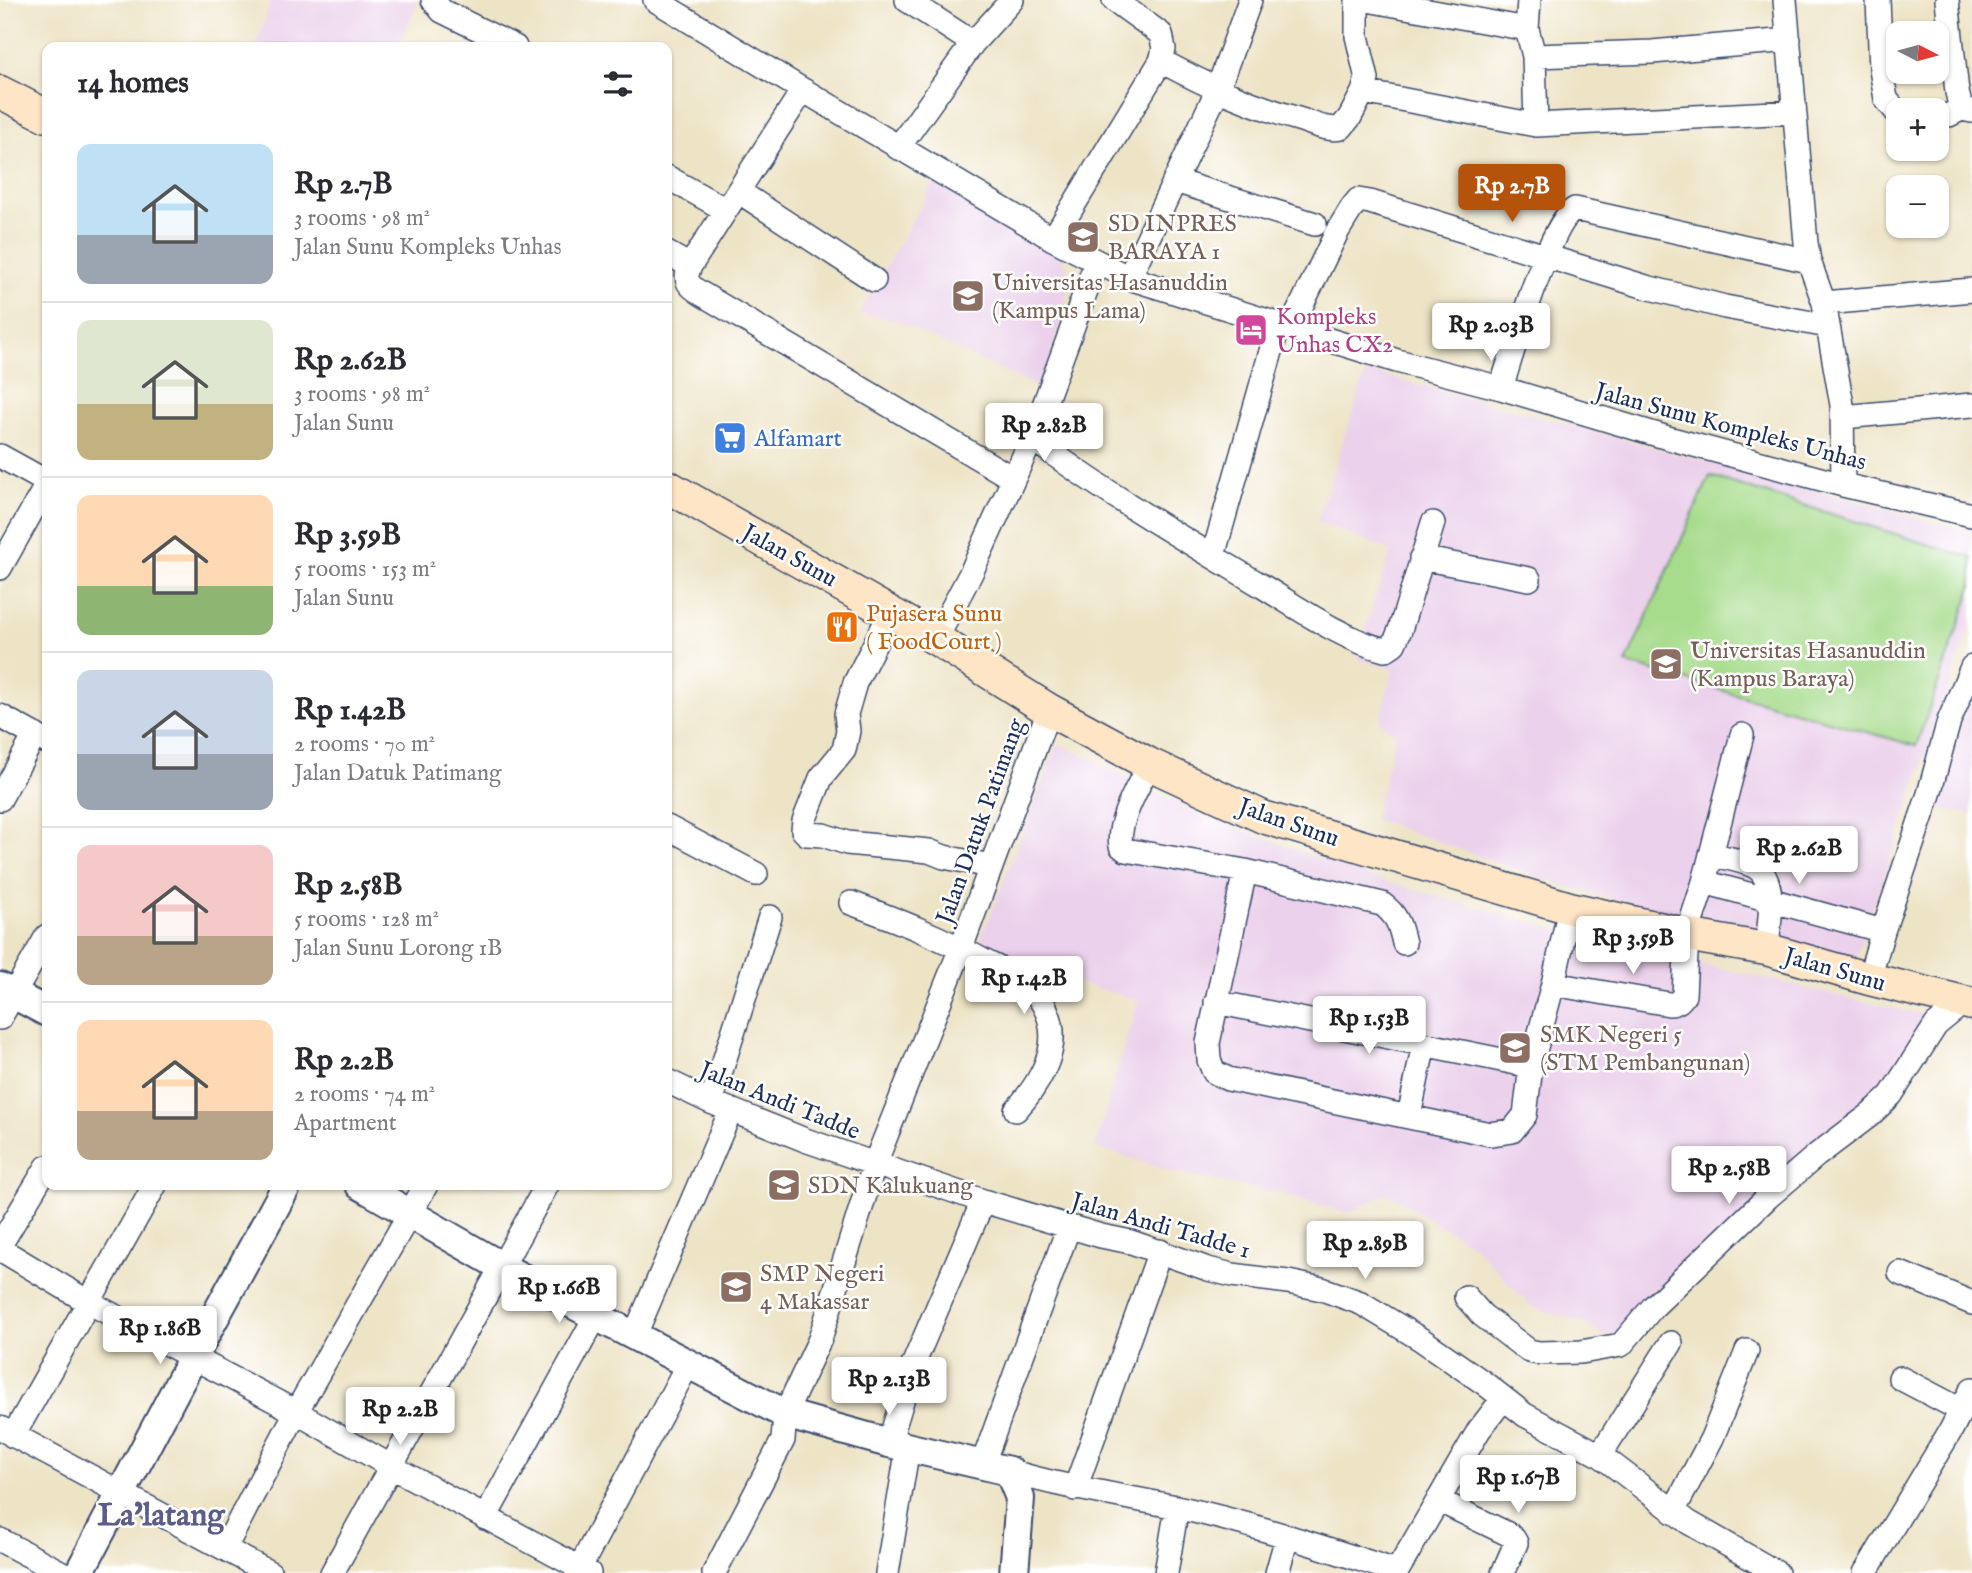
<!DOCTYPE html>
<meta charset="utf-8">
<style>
body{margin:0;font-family:"IM FELL English",serif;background:#f7f7f7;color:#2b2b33;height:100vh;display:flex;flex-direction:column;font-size:26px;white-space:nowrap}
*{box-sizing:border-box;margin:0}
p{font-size:23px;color:#7c7c81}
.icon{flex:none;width:38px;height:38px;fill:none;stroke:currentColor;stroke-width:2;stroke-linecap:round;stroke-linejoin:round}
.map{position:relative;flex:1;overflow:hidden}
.details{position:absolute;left:42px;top:42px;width:630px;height:1148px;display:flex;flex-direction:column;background:#fff;border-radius:14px;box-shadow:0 2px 5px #0004}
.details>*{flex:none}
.needle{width:46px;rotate:96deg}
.tools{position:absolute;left:1886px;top:21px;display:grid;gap:14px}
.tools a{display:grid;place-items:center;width:63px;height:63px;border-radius:14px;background:#fff;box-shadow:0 2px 5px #0004;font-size:35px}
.price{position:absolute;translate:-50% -60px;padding:0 16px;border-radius:7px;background:#fff;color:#222;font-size:23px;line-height:46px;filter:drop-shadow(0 2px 4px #0008)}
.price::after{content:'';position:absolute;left:50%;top:42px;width:21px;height:16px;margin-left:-10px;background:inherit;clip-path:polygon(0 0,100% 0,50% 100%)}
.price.current{background:#b45309;color:#fff}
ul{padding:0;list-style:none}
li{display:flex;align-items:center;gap:21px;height:175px;padding:0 35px}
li+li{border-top:2px solid #e1e1e2}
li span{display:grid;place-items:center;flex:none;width:196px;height:140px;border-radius:14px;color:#555}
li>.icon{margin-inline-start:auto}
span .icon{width:84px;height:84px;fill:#fffc;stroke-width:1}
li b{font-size:30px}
h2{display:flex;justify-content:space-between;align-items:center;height:84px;padding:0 35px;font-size:30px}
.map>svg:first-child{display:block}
.built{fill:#ebd1eb}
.pitch{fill:#a7dc8d;stroke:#618676;stroke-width:2}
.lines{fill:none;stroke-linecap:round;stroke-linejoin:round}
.minor-casing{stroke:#3a4a6d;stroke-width:26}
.tertiary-casing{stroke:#3a4a6d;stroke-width:32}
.secondary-casing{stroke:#3a4a6d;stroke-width:35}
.minor{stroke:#fff;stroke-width:23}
.tertiary{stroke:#fff;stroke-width:28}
.secondary{stroke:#fee5c5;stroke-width:32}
.labels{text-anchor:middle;stroke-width:5;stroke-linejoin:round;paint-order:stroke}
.education-label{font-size:24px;fill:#785e54;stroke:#fff;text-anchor:start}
.hotel-label{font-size:24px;fill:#b23c85;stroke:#fff;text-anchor:start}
.street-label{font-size:24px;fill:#1b2f5e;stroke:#fff}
.shop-label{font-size:24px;fill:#366cbe;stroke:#fff;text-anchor:start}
.food-label{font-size:24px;fill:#c56008;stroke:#fff;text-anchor:start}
.district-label{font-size:32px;font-weight:bold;fill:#5b5d89;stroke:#fff}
</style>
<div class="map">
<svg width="1972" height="1573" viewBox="0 0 1972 1573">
<rect width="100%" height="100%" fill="#fff"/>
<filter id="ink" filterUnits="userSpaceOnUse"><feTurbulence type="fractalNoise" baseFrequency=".0143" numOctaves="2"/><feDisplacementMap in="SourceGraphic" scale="14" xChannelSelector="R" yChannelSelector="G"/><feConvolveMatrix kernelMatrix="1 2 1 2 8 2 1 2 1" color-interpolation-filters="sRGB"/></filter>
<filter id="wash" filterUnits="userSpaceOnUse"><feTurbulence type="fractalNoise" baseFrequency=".00686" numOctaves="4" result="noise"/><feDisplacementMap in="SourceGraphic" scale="28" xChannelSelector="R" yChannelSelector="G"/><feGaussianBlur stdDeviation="1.57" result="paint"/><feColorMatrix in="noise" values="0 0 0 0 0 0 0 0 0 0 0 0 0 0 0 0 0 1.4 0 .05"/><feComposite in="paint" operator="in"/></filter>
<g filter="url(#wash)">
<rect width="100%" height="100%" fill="#ede3c5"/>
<path class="built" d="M271,0H419L398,47H256Z
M934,183L1063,257L1071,279L1043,390L893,319L859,314Z
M1366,371L1972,532V620L1854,964L1558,884L1374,819L1396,734L1380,722L1393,668L1359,660L1366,626L1391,551L1317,521Z
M1972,688V814L1937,808Z
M1058,743L1200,814L1370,877L1587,938L1932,1017L1845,1124L1628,1332L1609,1338L1582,1322L1531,1307L1474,1246L1387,1193L1348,1214L1283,1194L1173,1172L1095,1147L1138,1000L975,954Z"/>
<path class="pitch" d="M1710,476L1972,558V588L1916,746L1626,663Z"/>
</g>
<g filter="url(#ink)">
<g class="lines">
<defs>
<path id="minor" d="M433,0L442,11L515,47
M655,0L803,90
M907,0L973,43
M1114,0L1161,34L1164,49L1161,61
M1367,0L1527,29
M1529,0L1527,29L1534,56L1536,125
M1785,0L1806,243L1809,261L1824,303L1842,405L1843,485
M1878,0L1881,69L1886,99L1899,115
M1947,0L1957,92L1961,109
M1534,56L1652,52L1789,40
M1363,92L1536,125L1794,112
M1937,117L1949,115L1961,109L1972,111
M898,148L973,43L1012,0
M667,177L726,210
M1175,181L1315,224
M738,191L874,280
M1053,239L1161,61C1208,86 1247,104 1298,119C1312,123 1326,131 1341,128L1350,117L1363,92L1367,79L1357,36V0
M667,253L690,266
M1129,278L1217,91L1250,0
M1824,303L1972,290
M1291,327L1337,232L1353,206L1358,200L1370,202L1646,287L1725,307L1828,326
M1501,388C1512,355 1549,222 1575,209L1809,261
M1843,417L1972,405
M1032,438C1104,493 1184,539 1262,586C1298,608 1344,640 1385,650L1394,644L1400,630L1433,523
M0,456L47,482
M1012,478L702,294C689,286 683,281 690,266L803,90L1053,239L1129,278L1397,361L1501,388L1668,438L1843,485L1972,515
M1213,556L1279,323
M1421,558L1529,579
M0,568L47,484
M891,612L855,683L846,714L848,731L844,750L821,778L804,821L803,830L807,834L823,835L847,843L929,851L944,857L991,866
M936,639L971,573L1032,438L1096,263
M0,716L47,742
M1149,764C1139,786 1116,822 1121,846L1126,850L1245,871L1382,904C1397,915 1400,925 1404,943
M0,799L35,735
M667,827L756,874
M1711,854C1725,858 1741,860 1754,866C1779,879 1769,928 1766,949
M1245,871L1208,1043L1209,1060L1214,1072L1228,1079L1490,1134L1512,1131L1525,1115L1531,1066L1553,984L1570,908
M1704,882L1883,931
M851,903C897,920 941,937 984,961C999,969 1023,978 1034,991C1069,1032 1047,1075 1016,1110
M1869,979L1883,931L1929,794L1949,721L1972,667
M1553,984L1669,1004C1677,1004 1680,1001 1684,995L1687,934L1704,882L1742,735
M1216,1002L1531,1066
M0,1018L47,936
M667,1081L711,1102L805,1140L983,1201L1101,1236L1131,1242L1208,1269L1232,1275L1288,1282L1322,1289L1361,1303L1422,1340L1484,1383L1525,1415L1600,1455L1688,1522L1777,1573
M711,1102L770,917
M1409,1116L1424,1044
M0,1245L47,1167
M0,1249L90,1303L296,1412L392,1467L589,1573
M1900,1273L1972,1303
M1466,1297L1482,1315L1529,1351L1539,1353L1581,1352L1621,1345L1653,1307L1768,1197L1817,1155L1870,1115L1891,1095L1936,1025L1964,1002
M634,1337L731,1110
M1900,1378L1961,1410
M0,1428L270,1573
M13,1436L155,1185
M889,1443L913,1365L983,1201
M1600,1455L1671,1343
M983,1463L1069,1226
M1009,1471C1064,1488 1120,1495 1176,1507C1251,1523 1324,1548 1396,1571
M1075,1489L1160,1251
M1438,1500L1512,1536L1516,1543L1503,1573
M1673,1512L1712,1438L1747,1351
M485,1518L596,1316
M0,1540L62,1573
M225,1548L296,1412L426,1185
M332,1573L547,1185
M577,1573L688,1364
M714,1573L783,1440L785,1414L820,1339L874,1166L961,948L1049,710
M887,1573L908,1447
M1166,1573L1177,1507
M1277,1573L1287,1537
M1396,1573L1479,1430L1503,1399
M1865,1573L1951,1430L1972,1389"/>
<path id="tertiary" d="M0,987L47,1012
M360,1185L511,1272L785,1414L889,1443L1009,1471L1020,1498L1014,1573
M79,1573L193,1357L287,1185"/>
<path id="secondary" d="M0,92L47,116
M667,486L936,639L1049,710L1149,764L1263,817L1570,908L1703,938L1766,949L1869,979L1972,1004"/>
</defs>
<use href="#minor" class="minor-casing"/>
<use href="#tertiary" class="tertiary-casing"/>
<use href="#secondary" class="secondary-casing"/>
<use href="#minor" class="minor"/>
<use href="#tertiary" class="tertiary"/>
<use href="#secondary" class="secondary"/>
</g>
</g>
<defs>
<symbol id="school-square" viewBox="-11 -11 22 22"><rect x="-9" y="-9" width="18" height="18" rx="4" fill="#8d6e63" stroke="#fff"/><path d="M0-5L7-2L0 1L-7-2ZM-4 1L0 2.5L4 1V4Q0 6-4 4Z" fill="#fff"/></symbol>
<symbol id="university-square" viewBox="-11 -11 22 22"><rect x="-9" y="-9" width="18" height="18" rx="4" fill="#8d6e63" stroke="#fff"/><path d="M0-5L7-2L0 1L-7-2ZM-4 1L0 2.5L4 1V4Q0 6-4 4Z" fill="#fff"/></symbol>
<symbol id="hotel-square" viewBox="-11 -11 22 22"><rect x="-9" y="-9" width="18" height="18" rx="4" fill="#d1479c" stroke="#fff"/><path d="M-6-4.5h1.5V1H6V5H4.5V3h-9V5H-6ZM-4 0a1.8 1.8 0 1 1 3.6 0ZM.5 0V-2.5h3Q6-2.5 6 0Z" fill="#fff"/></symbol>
<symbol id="supermarket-square" viewBox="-11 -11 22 22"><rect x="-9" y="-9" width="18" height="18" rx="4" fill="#3f7fe0" stroke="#fff"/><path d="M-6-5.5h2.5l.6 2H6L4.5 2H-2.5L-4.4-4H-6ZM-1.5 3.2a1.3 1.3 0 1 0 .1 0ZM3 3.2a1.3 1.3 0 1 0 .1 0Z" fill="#fff"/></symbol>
<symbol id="restaurant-square" viewBox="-11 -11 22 22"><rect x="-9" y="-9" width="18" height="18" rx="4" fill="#e8710a" stroke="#fff"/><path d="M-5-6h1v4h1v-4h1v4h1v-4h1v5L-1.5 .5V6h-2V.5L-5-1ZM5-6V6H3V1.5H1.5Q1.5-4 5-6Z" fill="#fff"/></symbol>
</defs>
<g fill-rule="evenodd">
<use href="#school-square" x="1064" y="218" width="38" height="38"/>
<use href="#university-square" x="949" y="277" width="38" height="38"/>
<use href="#hotel-square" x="1232" y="311" width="38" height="38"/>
<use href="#supermarket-square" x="711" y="419" width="38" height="38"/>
<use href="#restaurant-square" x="823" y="608" width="38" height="38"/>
<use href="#university-square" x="1647" y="645" width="38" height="38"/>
<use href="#school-square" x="1496" y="1029" width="38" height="38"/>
<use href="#school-square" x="765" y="1166" width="38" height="38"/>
<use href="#school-square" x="717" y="1268" width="38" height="38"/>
</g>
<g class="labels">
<g class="education-label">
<text x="1108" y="231">SD INPRES<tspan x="1108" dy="28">BARAYA 1</tspan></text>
<text x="992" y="290">Universitas Hasanuddin<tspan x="992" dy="28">(Kampus Lama)</tspan></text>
<text x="1690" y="658">Universitas Hasanuddin<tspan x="1690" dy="28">(Kampus Baraya)</tspan></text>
<text x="1540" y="1042">SMK Negeri 5<tspan x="1540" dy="28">(STM Pembangunan)</tspan></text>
<text x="808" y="1193">SDN Kalukuang</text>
<text x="760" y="1281">SMP Negeri<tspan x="760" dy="28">4 Makassar</tspan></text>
</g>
<g class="hotel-label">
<text x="1276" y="324">Kompleks<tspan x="1276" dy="28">Unhas CX2</tspan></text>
</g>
<g class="street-label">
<text transform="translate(1731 426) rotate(15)" y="8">Jalan Sunu Kompleks Unhas</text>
<text transform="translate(790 555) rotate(29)" y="8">Jalan Sunu</text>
<text transform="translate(980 821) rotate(-70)" y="8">Jalan Datuk Patimang</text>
<text transform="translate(1289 822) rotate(19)" y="8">Jalan Sunu</text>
<text transform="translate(1835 969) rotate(16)" y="8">Jalan Sunu</text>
<text transform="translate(780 1100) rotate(22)" y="8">Jalan Andi Tadde</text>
<text transform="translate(1161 1225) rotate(16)" y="8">Jalan Andi Tadde 1</text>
</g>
<g class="shop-label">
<text x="754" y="446">Alfamart</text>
</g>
<g class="food-label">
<text x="866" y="621">Pujasera Sunu<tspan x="866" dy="28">( FoodCourt )</tspan></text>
</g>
<g class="district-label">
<text x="161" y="1525">La'latang</text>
</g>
</g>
</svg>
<div class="tools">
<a><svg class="needle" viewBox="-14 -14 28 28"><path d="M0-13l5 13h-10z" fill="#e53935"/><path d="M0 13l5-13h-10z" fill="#7c7c81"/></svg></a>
<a>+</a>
<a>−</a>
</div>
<b class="price current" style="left:1512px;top:224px">Rp 2.7B</b>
<b class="price" style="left:1491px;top:363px">Rp 2.03B</b>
<b class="price" style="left:1044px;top:463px">Rp 2.82B</b>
<b class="price" style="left:1799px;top:886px">Rp 2.62B</b>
<b class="price" style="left:1633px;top:976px">Rp 3.59B</b>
<b class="price" style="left:1024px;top:1016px">Rp 1.42B</b>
<b class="price" style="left:1369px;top:1056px">Rp 1.53B</b>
<b class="price" style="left:1729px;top:1206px">Rp 2.58B</b>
<b class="price" style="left:1365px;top:1281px">Rp 2.89B</b>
<b class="price" style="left:559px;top:1325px">Rp 1.66B</b>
<b class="price" style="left:160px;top:1366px">Rp 1.86B</b>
<b class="price" style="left:889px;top:1417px">Rp 2.13B</b>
<b class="price" style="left:400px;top:1447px">Rp 2.2B</b>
<b class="price" style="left:1518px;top:1515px">Rp 1.67B</b>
<section class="details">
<h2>14 homes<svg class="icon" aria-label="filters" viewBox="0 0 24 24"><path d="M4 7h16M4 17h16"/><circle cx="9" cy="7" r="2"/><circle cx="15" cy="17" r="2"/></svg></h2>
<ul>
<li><span style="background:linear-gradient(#bfe0f5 65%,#9aa5b1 0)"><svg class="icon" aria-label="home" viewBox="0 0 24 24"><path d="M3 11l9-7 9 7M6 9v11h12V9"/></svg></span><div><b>Rp 2.7B</b><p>3 rooms · 98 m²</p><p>Jalan Sunu Kompleks Unhas</p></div></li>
<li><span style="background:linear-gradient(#dfe7d0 60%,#c2b280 0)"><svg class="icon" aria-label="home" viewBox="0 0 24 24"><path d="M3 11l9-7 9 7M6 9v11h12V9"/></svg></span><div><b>Rp 2.62B</b><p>3 rooms · 98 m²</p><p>Jalan Sunu</p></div></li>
<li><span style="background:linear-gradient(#ffd9b3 65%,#8fb573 0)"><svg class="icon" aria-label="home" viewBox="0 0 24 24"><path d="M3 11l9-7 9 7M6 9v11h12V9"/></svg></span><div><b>Rp 3.59B</b><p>5 rooms · 153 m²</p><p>Jalan Sunu</p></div></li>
<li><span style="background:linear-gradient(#c9d6e8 60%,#9aa5b1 0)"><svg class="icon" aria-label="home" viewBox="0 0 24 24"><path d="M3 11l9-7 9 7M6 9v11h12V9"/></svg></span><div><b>Rp 1.42B</b><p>2 rooms · 70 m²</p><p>Jalan Datuk Patimang</p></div></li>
<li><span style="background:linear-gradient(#f6c9c9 65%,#b9a48a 0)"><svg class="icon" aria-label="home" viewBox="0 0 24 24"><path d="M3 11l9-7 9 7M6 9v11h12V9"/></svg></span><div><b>Rp 2.58B</b><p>5 rooms · 128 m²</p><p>Jalan Sunu Lorong 1B</p></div></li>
<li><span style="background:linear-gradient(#ffd9b3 65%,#b9a48a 0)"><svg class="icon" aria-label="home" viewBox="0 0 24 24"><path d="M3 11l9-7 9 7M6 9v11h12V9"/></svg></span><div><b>Rp 2.2B</b><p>2 rooms · 74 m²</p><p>Apartment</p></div></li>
</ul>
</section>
</div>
